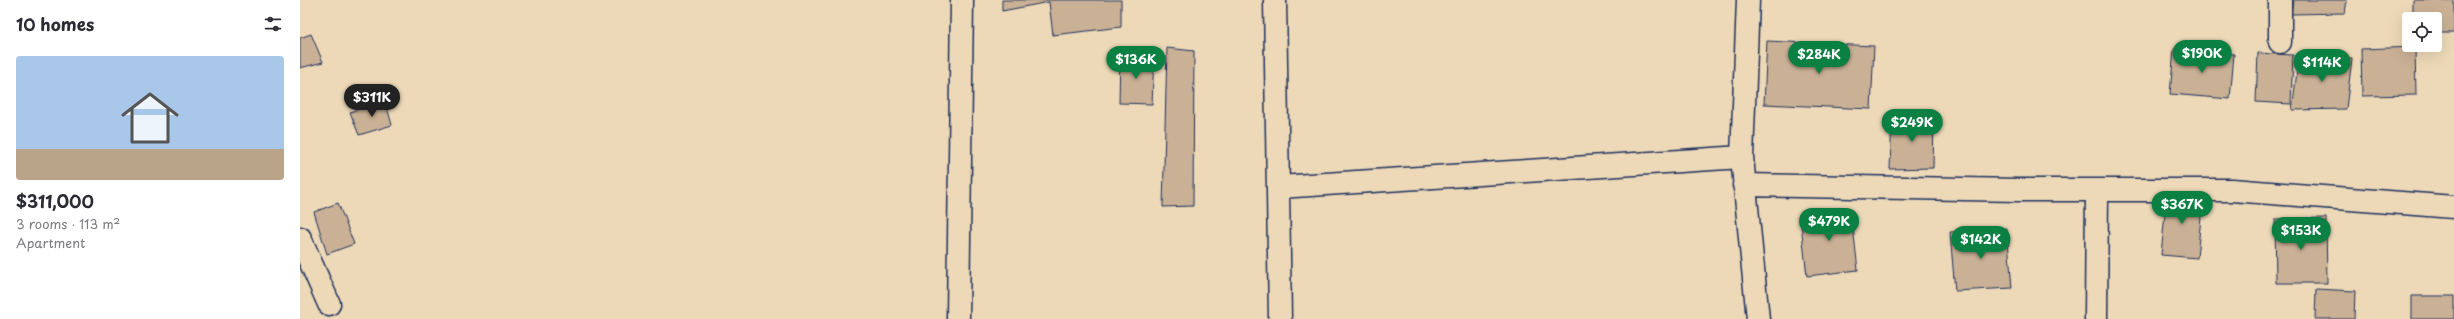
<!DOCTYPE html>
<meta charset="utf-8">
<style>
body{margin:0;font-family:"Playpen Sans",sans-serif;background:#f7f7f7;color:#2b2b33;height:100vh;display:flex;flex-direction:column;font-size:15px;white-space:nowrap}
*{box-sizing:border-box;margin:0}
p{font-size:13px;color:#7c7c81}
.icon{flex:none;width:22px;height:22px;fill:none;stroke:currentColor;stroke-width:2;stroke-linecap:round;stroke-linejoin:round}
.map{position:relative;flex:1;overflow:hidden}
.side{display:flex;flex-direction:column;background:#fff;width:300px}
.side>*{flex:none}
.controls{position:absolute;left:2102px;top:12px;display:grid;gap:8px}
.controls a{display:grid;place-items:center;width:40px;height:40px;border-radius:4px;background:#fff;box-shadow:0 4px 16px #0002;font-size:20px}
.price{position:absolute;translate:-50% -34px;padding:0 9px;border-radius:14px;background:#0b8043;color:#fff;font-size:13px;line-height:26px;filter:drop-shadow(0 1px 2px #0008)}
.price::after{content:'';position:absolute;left:50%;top:24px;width:12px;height:9px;margin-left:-6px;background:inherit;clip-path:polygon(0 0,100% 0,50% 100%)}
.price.on{background:#222;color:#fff}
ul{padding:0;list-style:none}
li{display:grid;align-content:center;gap:8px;height:212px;padding:0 16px}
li+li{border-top:1px solid #e1e1e2}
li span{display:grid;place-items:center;height:124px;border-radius:4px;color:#555}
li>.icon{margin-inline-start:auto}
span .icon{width:72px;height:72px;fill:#fffc;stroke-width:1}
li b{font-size:17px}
h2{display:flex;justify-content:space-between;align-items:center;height:48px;padding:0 16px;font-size:17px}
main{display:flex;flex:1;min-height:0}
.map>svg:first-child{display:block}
.building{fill:#cab195;stroke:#1b2f5e}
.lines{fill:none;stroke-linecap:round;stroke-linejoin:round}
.minor-casing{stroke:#1b2f5e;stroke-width:25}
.minor{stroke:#edd9b7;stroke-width:22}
</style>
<main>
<section class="side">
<h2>10 homes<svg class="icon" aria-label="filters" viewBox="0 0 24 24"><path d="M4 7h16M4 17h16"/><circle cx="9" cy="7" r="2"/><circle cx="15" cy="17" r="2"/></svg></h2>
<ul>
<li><span style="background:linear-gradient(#a9c7e8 75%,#b9a48a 0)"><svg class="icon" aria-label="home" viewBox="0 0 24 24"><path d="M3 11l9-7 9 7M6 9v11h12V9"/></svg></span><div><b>$311,000</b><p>3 rooms · 113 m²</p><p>Apartment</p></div></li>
</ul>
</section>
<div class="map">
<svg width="2154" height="319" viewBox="0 0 2154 319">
<rect width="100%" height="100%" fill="#edd9b7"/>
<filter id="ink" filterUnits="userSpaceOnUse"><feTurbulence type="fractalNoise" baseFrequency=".025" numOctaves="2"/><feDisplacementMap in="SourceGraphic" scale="8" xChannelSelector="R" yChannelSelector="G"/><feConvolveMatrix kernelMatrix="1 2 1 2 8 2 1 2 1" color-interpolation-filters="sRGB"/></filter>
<g filter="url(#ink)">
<path class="building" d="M702,0H821V27L753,35L749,2L702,11Z
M1993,0H2047L2045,13L1991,14Z
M2113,0H2154V33H2135V19H2113Z
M11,34L23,62L0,68V38Z
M1467,41L1574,46L1571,109L1464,104Z
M2115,47L2116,95L2062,96L2061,49Z
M867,48L894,51L893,206L863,207Z
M1874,49L1934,54L1930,99L1870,94Z
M1958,53L1993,55L1991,104L1956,102Z
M820,56L854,57L852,104L819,103Z
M1999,56L2052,58L2046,109L1992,110Z
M85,100L92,125L59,135L50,112Z
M1592,116L1634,118L1633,168L1590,169Z
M1867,192L1903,196L1897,258L1861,255Z
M38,203L54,244L27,254L14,212Z
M1551,209L1558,270L1507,276L1500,215Z
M2026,218L2027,283H1976L1975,219Z
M1707,229L1712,288L1655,291L1650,232Z
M2016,289L2055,291L2054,319H2015Z
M2112,296H2154V319H2112Z"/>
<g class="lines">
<defs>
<path id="minor" d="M975,0L980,319
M1448,0L1442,157L1458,319
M1980,0V42
M1444,185L1718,190H1932L2154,207
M979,187L1442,157
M0,238L29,304
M658,319L662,0
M1796,319L1797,190"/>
</defs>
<use href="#minor" class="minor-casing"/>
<use href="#minor" class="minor"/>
</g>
</g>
</svg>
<div class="controls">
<a><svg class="icon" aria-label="locate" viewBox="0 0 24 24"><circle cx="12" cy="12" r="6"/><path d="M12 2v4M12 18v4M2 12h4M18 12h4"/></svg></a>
</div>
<b class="price" style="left:1902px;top:74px">$190K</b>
<b class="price" style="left:1519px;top:75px">$284K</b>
<b class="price" style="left:836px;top:80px">$136K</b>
<b class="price" style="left:2022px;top:83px">$114K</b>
<b class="price on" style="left:72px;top:118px">$311K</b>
<b class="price" style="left:1612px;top:143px">$249K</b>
<b class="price" style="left:1882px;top:225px">$367K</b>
<b class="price" style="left:1529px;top:242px">$479K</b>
<b class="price" style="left:2001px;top:251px">$153K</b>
<b class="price" style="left:1681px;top:260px">$142K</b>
</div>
</main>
